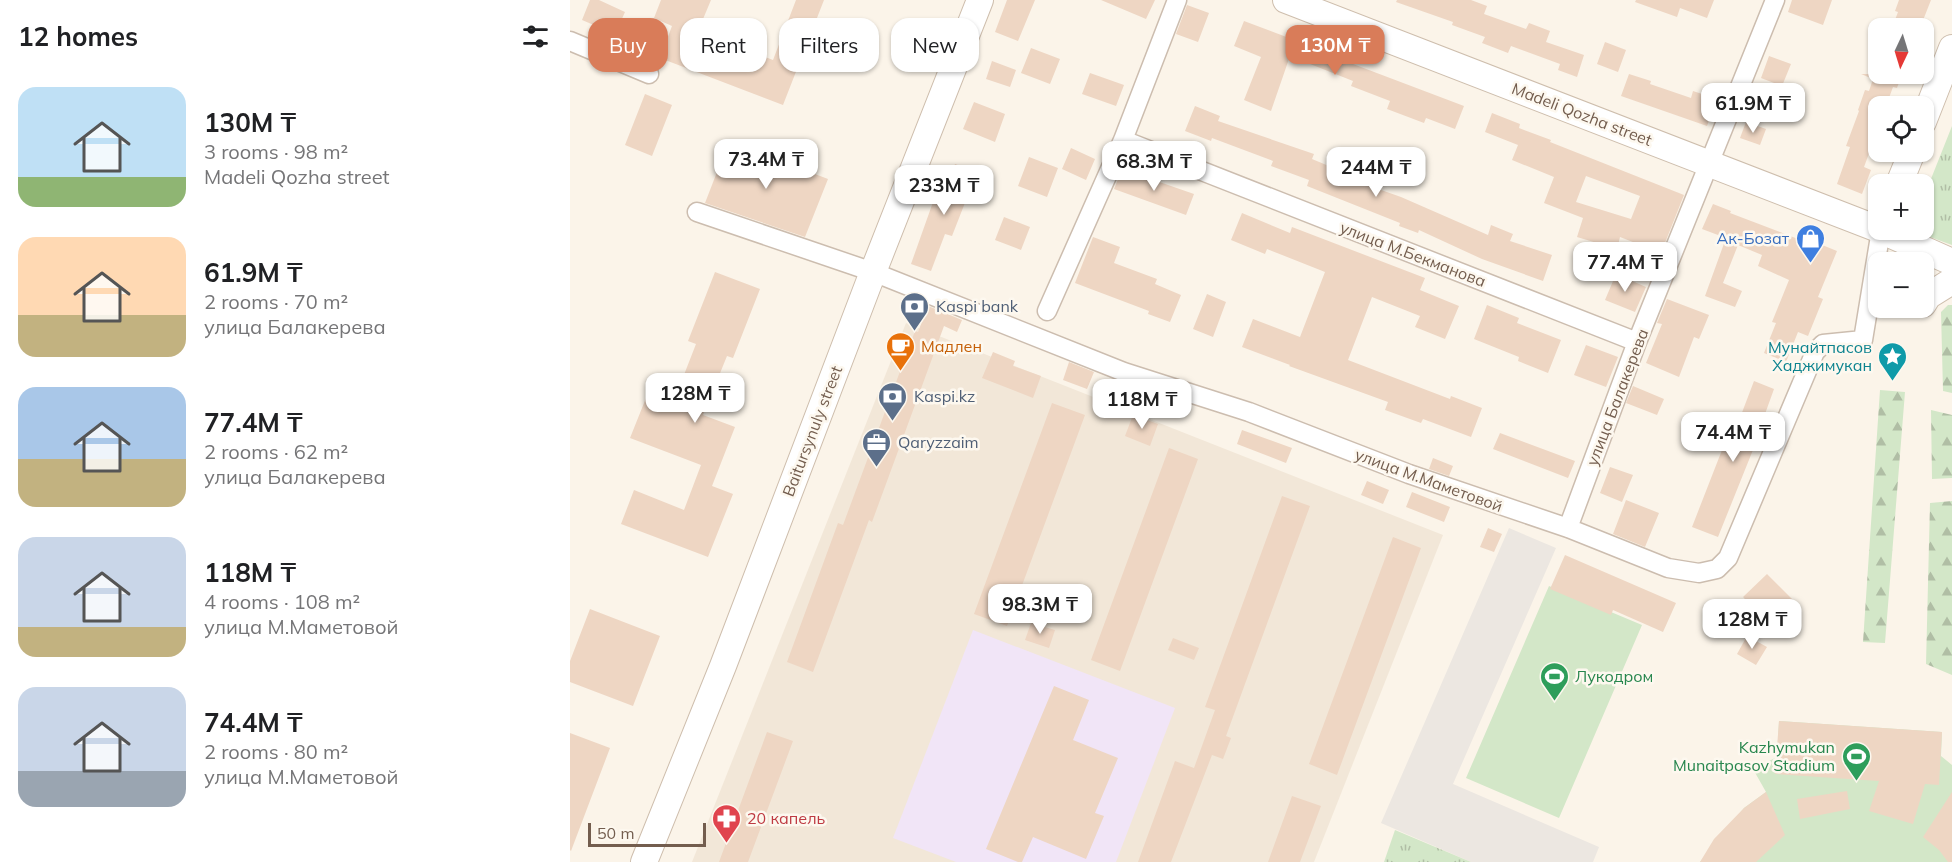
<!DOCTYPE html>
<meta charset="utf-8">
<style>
body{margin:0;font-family:Mulish,sans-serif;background:#f2f2f2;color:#202124;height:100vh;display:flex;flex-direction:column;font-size:22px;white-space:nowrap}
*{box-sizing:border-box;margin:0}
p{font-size:20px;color:#757577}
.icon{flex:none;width:33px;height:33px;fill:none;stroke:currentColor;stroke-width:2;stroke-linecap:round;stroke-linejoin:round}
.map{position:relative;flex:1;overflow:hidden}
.details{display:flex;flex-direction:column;background:#fff;width:570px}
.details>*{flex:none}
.top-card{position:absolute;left:18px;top:18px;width:570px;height:54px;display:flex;gap:12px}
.needle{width:39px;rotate:184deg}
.buttons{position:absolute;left:1298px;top:18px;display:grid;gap:12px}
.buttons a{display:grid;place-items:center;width:66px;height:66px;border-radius:12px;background:#fff;box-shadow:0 2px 4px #0004;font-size:30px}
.scale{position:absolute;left:18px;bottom:15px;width:118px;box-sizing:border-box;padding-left:6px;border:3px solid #735d4e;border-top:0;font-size:16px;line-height:21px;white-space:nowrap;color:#735d4e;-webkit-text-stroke:4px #fdf8ef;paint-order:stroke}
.price{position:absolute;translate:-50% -51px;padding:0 14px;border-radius:12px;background:#fff;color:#222;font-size:20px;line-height:39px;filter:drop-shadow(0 2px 3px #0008)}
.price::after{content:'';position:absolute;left:50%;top:36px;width:18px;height:14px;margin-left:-9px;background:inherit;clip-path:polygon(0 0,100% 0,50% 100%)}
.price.selected{background:#d97c59;color:#fff}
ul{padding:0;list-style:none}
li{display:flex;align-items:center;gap:18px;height:150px;padding:0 18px}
li span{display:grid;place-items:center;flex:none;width:168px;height:120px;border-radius:18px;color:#555}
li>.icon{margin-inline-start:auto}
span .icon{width:72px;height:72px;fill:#fffc;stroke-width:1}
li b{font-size:26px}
h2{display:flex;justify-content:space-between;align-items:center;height:72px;padding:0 18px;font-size:26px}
.pill{padding:0 21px;border-radius:18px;background:#fff;box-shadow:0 2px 4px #0004;font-size:21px;line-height:54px}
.pill.selected{background:#d97c59;color:#fff}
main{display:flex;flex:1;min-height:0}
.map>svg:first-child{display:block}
.residential{fill:#f2e7d8}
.industrial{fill:#ece7e1}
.education{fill:#f1e5f7}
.grass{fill:url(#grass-tufts)}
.forest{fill:url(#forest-firs)}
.pitch{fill:#d3e7c8}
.building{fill:#eed6c3;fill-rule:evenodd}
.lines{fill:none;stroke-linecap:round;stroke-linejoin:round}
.street-casing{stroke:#ccbdaf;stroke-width:21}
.secondary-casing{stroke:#cebead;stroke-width:28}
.street{stroke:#fff;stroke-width:18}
.secondary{stroke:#fff;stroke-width:26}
.labels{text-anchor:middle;stroke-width:5;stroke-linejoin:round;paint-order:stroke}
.street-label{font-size:16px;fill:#735d4e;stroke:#fdf8ef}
.shop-label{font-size:16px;fill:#366cbe;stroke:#fdf8ef;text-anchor:end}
.service-label{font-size:16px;fill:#4e5e75;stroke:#fdf8ef;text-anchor:start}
.food-label{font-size:16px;fill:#c56008;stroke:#fdf8ef;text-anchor:start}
.culture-label{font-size:16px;fill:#0d838f;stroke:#fdf8ef;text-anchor:end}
.leisure-label{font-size:16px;fill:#27864d;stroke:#fdf8ef;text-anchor:start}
.health-label{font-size:16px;fill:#be3a42;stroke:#fdf8ef;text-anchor:start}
</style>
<main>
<section class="details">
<h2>12 homes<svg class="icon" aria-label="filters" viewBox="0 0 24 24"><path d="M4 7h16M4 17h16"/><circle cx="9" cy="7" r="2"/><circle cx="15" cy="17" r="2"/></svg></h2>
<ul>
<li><span style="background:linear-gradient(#bfe0f5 75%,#8fb573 0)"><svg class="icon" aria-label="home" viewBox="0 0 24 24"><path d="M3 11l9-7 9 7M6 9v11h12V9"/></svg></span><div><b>130M ₸</b><p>3 rooms · 98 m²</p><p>Madeli Qozha street</p></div></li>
<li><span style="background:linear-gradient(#ffd9b3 65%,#c2b280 0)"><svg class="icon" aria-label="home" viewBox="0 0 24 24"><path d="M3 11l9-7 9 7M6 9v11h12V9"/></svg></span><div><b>61.9M ₸</b><p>2 rooms · 70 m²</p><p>улица Балакерева</p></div></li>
<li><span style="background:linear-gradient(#a9c7e8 60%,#c2b280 0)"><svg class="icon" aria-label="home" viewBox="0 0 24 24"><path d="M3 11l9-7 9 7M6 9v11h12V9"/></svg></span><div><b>77.4M ₸</b><p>2 rooms · 62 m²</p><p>улица Балакерева</p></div></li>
<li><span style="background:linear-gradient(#c9d6e8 75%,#c2b280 0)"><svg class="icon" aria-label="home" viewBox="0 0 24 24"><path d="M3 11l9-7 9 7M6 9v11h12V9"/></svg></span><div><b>118M ₸</b><p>4 rooms · 108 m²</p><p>улица М.Маметовой</p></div></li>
<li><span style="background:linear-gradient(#c9d6e8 70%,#9aa5b1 0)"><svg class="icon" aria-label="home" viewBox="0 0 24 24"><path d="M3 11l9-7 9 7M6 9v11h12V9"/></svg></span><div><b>74.4M ₸</b><p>2 rooms · 80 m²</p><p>улица М.Маметовой</p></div></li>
</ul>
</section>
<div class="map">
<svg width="1382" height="862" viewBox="0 0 1382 862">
<defs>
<pattern id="grass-tufts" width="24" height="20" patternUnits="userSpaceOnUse" patternTransform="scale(1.5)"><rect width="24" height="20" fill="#d3e7c8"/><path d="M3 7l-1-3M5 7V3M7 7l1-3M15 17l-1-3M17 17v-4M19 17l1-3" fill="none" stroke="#b0bea5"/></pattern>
<pattern id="forest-firs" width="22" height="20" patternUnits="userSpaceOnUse" patternTransform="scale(1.5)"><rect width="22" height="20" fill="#d3e7c8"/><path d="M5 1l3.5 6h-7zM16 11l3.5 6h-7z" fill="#b0bea5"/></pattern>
</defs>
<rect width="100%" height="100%" fill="#fbf4e9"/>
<path class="residential" d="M336,323L873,535L744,862H122Z"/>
<path class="industrial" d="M939,528L986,548L883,784L1029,847L1023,862H901L811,823Z"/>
<path class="education" d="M403,630L605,708L546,862H386L323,838Z"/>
<path class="grass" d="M1382,126V245L1360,237L1353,221V199Z
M825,830L901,862H814Z"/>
<path class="forest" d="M1378,305H1382V393L1373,391L1371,312Z
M1310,390L1335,392L1315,643L1293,642Z
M1361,410L1382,415V478L1362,479Z
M1382,501V675L1356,664L1360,503Z"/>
<path class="pitch" d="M979,586L1072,625L989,818L896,778Z
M1209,721L1372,732L1371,756L1382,765V862H1130L1174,808L1196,792L1183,769L1207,757Z"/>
<path class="building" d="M20,0H29L55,12L45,34L12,20Z
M91,0H141L128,31L203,60L226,0H254L213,105L90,58L102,26L84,18Z
M437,0H465L448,41L425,32Z
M531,0H585L576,19Z
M827,0H901L917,6L914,14L956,29L959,23L980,31L976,42L1014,55L1007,77L988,70L990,64L941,46L938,53L912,43L915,37L882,25L883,22L826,2Z
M1066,0H1144L1137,18L1110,8L1107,17L1065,2Z
M1222,0H1262L1253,25L1218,12Z
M1329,0H1361L1350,28H1322L1328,12L1325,11Z
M617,5L639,13L628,42L606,34Z
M674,21L740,46L743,39L786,56L783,64L894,106L885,129L856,118L854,123L817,109L820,101L781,86L783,81L720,56L701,111L674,100L691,57L664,46Z
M1035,42L1056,50L1048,72L1027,64Z
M461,48L490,59L480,84L451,73Z
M1199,56L1221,64L1212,86L1191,78Z
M422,61L446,70L440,87L416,79Z
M520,73L554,85L546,106L512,94Z
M1059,74L1081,81L1080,84L1121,98L1123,91L1147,99L1137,126L1051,96Z
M1291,74H1332L1327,88L1323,87L1316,106H1308V129L1294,167L1301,170L1292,194L1267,184L1280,147L1276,146L1289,111L1288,110L1295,90L1299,91L1303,79Z
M75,94L102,105L82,156L55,145Z
M404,102L435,114L425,142L393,129Z
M625,106L650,116L648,121L744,154L742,159L778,174L777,178L831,197L918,235L921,225L943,234L940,241L982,255L973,281L912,259L849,230L848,233L829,226L830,223L737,186L739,180L701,166L703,161L642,138L641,141L615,131Z
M922,113L950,124L949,128L981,140L980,142L1114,195L1091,253L1050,237L1047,249L1007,237L1013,218L974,203L984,177L942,160L948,145L915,132ZM1016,176L1070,196L1061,219L1006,202Z
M1176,122L1196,129L1190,145L1170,138Z
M159,141L258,179L235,237L135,203Z
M501,148L525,159L516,180L492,169Z
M459,157L488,168L477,197L448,186Z
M385,164L407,172L382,236L375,234L361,271L341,264L368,188L375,191Z
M552,169L624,194L616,215L544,189Z
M1143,204L1161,211L1160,213L1228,239L1230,236L1267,251L1248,297L1253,299L1238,336L1228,332L1216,362L1194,353L1206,323L1202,322L1219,280L1188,266L1192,255L1168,245L1153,283L1172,291L1165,307L1135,296L1156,238L1132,229Z
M672,213L720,233L722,227L855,278L850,290L889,306L875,339L845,327L850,316L802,297L778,360L880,399L881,396L912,408L901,437L853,419L851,423L815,410L818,402L719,366L720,365L672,347L683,319L730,337L755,272L697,249L695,254L661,240Z
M434,217L460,227L451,250L425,240Z
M523,237L550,247L544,263L587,279L585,284L611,295L600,322L578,314L579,311L505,283Z
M145,272L190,289L163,358L157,356L133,415L165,427L142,486L163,494L138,557L51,524L64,490L114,510L131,465L60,438L78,393L103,403L126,344L118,341Z
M1046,274L1076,287L1065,312L1035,300Z
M637,294L656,302L643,337L623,329Z
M1097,299L1139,315L1129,339L1124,337L1109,377L1076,363L1092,324L1087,323Z
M917,305L949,318L947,323L991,340L978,373L948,361L949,357L904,339Z
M358,306L392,320L387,332L374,326L302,522L299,520L243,672L217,662L268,523L273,525L345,331L348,332Z
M1016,345L1048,357L1036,387L1004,375Z
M423,352L445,361L443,366L471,376L463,398L412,378Z
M499,362L524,372L517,389L493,380Z
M1184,381L1204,389L1195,414L1197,415L1148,537L1122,527L1152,450L1157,452Z
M1063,386L1094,399L1087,415L1056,403Z
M482,403L515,415L437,626L404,614Z
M563,415L588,424L580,446L555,436Z
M672,430L722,448L716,463L667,444Z
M930,433L1005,461L998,478L923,449Z
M599,448L628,459L550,671L521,660Z
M863,458L883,466L879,476L859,469Z
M1040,467L1063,475L1052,502L1030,493Z
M797,481L819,490L813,504L791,495Z
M842,492L880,507L874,522L836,507Z
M712,496L740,506L656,736L661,738L653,759L642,755L601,862H568L605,761L624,768L645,710L635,707Z
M1056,500L1089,513L1075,547L1043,534Z
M918,528L932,534L924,552L910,547Z
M823,537L851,548L767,775L739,764Z
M995,555L1106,603L1093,632L1043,610L1041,615L980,589Z
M1197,574L1224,601L1200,625L1173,597Z
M20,609L90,636L63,706L0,682V661Z
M461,623L485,630L479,648L455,640Z
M1177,636L1197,647L1186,665L1167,654Z
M603,638L629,648L624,660L598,650Z
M484,686L519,700L503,740L548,758L525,813L534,816L516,859L463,837L452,862H448L416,849Z
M1209,721L1372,732L1369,785L1355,784L1343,824L1299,811L1309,781L1205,774Z
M197,732L223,741L178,862H149Z
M0,733L40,748L1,851L0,850Z
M1277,791L1280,809L1230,819L1227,799Z
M1196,792L1215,835L1186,862H1130L1144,839L1174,808Z
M1382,792V862H1378L1369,850L1353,837Z
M722,796L751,806L730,862H698Z"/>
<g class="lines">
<defs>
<path id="street" d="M0,41L79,74
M553,140L1067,342
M127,212L303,272L554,372L679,412L839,474L998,528L1098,568L1129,573L1147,569L1158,558L1245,352L1253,344L1293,340L1311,230
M477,311L553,140L607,0
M998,528L1067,342L1205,0"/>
<path id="secondary" d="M716,0L1308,229
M1353,122L1382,48
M1329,184L1342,152
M1310,230L1382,262
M1353,304L1358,296L1382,281
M74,862L153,666L303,272L410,0"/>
</defs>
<use href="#street" class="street-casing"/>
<use href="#secondary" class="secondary-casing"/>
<use href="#street" class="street"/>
<use href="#secondary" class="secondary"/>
</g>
<defs>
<symbol id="shop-pin" viewBox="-11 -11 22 30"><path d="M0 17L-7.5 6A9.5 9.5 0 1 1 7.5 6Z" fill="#3f7fe0" stroke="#fdf8ef"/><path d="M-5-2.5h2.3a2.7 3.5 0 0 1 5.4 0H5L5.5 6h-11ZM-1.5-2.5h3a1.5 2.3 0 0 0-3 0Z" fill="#fff"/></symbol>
<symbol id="bank-pin" viewBox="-11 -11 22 30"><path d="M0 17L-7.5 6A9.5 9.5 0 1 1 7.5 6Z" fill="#5c6f8a" stroke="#fdf8ef"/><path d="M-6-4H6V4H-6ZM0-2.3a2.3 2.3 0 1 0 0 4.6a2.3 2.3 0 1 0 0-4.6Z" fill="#fff"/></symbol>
<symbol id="cafe-pin" viewBox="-11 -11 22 30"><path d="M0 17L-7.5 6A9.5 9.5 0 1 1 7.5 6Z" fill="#e8710a" stroke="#fdf8ef"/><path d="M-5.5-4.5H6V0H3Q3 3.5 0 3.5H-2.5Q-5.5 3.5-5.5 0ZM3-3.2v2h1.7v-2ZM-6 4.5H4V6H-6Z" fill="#fff"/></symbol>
<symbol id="sight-pin" viewBox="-11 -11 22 30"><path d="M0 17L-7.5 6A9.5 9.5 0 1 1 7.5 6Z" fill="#0f9aa8" stroke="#fdf8ef"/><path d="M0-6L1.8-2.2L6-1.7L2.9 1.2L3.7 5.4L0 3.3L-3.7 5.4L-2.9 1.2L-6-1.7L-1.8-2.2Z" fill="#fff"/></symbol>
<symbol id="office-pin" viewBox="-11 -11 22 30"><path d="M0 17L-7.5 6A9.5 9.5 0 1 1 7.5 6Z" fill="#5c6f8a" stroke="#fdf8ef"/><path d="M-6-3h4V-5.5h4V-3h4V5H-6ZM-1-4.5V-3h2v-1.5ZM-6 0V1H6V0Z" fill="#fff"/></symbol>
<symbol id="stadium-pin" viewBox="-11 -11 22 30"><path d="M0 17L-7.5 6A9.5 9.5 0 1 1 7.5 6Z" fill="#2e9e5b" stroke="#fdf8ef"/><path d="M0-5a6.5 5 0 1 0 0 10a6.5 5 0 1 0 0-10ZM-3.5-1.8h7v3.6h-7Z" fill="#fff"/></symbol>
<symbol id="pharmacy-pin" viewBox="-11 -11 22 30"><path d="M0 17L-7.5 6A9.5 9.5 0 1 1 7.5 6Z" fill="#e0444e" stroke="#fdf8ef"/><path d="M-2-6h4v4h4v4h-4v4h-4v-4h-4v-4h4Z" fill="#fff"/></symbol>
</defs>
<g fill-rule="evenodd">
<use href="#shop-pin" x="1224" y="222" width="33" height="45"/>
<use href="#bank-pin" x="328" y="290" width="33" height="45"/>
<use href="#cafe-pin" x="314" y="330" width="33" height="45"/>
<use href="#sight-pin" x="1306" y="340" width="33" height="45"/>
<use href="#bank-pin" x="306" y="380" width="33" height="45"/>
<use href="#office-pin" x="290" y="426" width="33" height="45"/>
<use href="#stadium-pin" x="968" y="660" width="33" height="45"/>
<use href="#stadium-pin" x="1270" y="740" width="33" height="45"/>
<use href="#pharmacy-pin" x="140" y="802" width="33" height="45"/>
</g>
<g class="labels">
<g class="street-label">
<text transform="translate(1012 114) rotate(21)" y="6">Madeli Qozha street</text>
<text transform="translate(843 254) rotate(21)" y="6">улица М.Бекманова</text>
<text transform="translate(1047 397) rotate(-69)" y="6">улица Балакерева</text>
<text transform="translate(242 431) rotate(-69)" y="6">Baitursynuly street</text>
<text transform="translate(859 480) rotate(20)" y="6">улица М.Маметовой</text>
</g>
<g class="shop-label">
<text x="1219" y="244">Ак-Бозат</text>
</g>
<g class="service-label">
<text x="366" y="312">Kaspi bank</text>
<text x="344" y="402">Kaspi.kz</text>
<text x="328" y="448">Qaryzzaim</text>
</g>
<g class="food-label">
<text x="351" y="352">Мадлен</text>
</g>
<g class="culture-label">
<text x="1302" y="353">Мунайтпасов<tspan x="1302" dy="18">Хаджимукан</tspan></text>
</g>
<g class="leisure-label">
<text x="1005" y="682">Лукодром</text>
<text x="1265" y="753" text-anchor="end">Kazhymukan<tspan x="1265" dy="18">Munaitpasov Stadium</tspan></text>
</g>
<g class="health-label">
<text x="177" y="824">20 капель</text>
</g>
</g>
</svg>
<div class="buttons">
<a><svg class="needle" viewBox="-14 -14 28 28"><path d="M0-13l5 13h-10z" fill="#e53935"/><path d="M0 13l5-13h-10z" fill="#757577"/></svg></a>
<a><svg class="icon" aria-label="locate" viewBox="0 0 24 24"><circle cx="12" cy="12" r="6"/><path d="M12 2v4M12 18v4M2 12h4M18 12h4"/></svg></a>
<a>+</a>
<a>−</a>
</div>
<div class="scale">50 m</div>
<b class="price selected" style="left:765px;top:76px">130M ₸</b>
<b class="price" style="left:1183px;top:134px">61.9M ₸</b>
<b class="price" style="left:196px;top:190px">73.4M ₸</b>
<b class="price" style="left:584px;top:192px">68.3M ₸</b>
<b class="price" style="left:806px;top:198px">244M ₸</b>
<b class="price" style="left:374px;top:216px">233M ₸</b>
<b class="price" style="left:1055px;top:293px">77.4M ₸</b>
<b class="price" style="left:125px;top:424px">128M ₸</b>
<b class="price" style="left:572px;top:430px">118M ₸</b>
<b class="price" style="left:1163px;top:463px">74.4M ₸</b>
<b class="price" style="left:470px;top:635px">98.3M ₸</b>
<b class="price" style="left:1182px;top:650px">128M ₸</b>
<div class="top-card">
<a class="pill selected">Buy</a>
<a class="pill">Rent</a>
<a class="pill">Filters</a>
<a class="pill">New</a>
</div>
</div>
</main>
